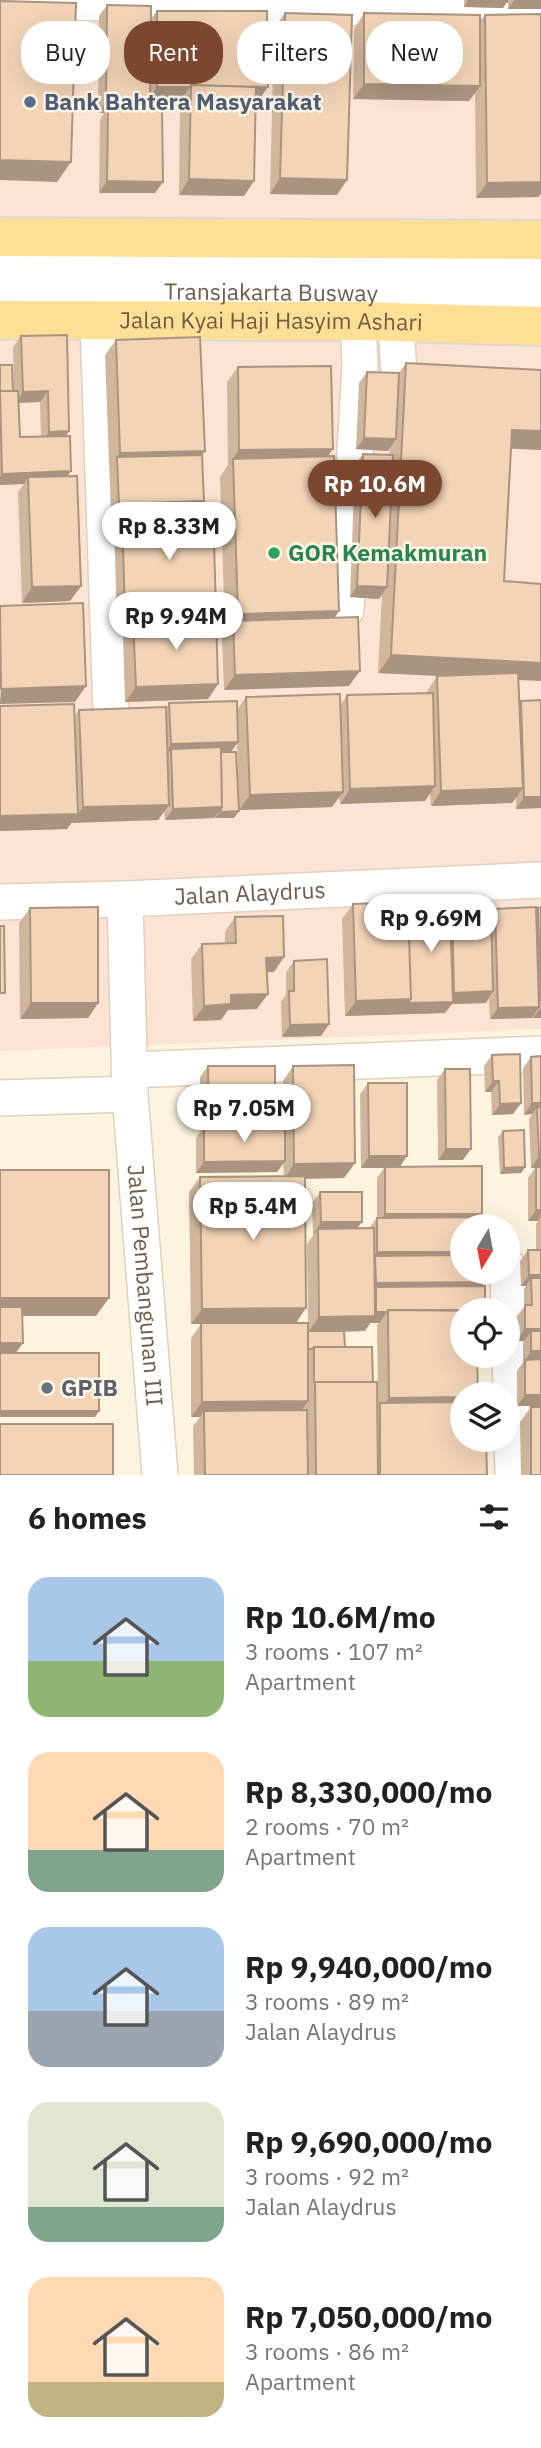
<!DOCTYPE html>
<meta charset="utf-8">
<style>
body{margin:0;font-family:"IBM Plex Sans",sans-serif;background:#f2f2f2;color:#202124;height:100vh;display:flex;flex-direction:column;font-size:26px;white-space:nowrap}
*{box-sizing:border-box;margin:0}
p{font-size:23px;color:#757577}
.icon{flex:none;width:38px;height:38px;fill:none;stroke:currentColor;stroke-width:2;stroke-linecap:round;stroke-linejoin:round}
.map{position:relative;height:1475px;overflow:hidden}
.panel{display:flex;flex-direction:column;background:#fff;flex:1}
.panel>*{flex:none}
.hud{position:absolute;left:21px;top:21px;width:500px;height:63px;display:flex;gap:14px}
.needle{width:46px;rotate:190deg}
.fabs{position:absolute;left:450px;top:1214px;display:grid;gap:14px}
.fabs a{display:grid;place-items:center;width:70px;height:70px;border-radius:50%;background:#fff;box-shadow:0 7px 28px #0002;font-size:35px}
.price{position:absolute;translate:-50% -60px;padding:0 16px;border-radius:24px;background:#fff;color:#222;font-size:23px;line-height:46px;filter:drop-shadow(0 2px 4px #0008)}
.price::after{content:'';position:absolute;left:50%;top:42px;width:21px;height:16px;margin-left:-10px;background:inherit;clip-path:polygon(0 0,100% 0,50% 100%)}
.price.selected{background:#7b4731;color:#fff}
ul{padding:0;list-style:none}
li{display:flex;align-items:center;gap:21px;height:175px;padding:0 28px}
li span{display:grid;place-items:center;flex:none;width:196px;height:140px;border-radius:21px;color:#555}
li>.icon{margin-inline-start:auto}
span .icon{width:84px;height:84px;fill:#fffc;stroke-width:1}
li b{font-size:30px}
h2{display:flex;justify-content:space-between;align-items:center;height:84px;padding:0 28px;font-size:30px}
.chip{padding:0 24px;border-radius:28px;background:#fff;box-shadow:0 7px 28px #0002;font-size:24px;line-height:63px}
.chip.selected{background:#7b4731;color:#fff}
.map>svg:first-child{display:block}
.commercial{fill:#fde3d3}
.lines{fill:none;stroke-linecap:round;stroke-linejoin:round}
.minor-casing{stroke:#e1d0bc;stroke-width:38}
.major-casing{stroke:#ded8d3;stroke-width:42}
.minor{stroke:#fff;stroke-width:35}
.major{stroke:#fddf96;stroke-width:38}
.wall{fill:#d1b69d;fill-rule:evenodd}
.shaded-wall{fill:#aa9480}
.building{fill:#f3d4b7;stroke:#aa9480;stroke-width:2}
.service-dot{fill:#5c6f8a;stroke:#fff7e7;stroke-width:2.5}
.leisure-dot{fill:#2e9e5b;stroke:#fff7e7;stroke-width:2.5}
.worship-dot{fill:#6b7280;stroke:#fff7e7;stroke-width:2.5}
.labels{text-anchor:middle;stroke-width:5;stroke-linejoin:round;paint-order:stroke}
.service-label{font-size:23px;font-weight:bold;fill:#4e5e75;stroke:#fff7e7;text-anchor:start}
.street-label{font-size:23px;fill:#745b47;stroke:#fff7e7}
.leisure-label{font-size:23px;font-weight:bold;fill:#27864d;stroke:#fff7e7;text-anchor:start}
.worship-label{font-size:23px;font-weight:bold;fill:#5b616d;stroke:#fff7e7;text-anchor:start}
</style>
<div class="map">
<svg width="541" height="1475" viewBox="0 0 541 1475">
<rect width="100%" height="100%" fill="#fdf4e0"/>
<path class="commercial" d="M0,0H541V236L0,231Z
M0,315L541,318V1029L0,1051Z"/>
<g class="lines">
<defs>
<g id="minor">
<path d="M0,1L541,11"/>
<path d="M0,264L541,267"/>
<path id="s1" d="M0,290L541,295"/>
<path d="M98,321L111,713"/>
<path d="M396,322L399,375"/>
<path d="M346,610L360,364L358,321"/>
<path id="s2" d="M125,899L130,1094L160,1475"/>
<path id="s3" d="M0,902L125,899L541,880"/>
<path d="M129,1070L541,1054"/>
<path d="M0,1098L130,1094"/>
<path d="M508,1267L513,1475"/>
</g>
<g id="major">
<path d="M0,237L541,240"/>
<path id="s4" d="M0,320L358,321L541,326"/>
</g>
</defs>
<use href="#minor" class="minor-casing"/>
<use href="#major" class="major-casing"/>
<use href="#minor" class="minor"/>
<use href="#major" class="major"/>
</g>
<path class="wall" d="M464,0H507L503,8L464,7Z
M508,0H541V9H508Z
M107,5L150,20L157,11L268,87L260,98H256L254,181L244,196L179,195L180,100L182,99H150L145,109L163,182L155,193H99L100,120L104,113H98L99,16Z
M285,13L337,195L270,194L274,28Z
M364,13L480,21L485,15L538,197L476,198L475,93L469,101L353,99L354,29Z
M21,336L69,431L66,436L71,471L67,476L81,586L70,601L22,603L18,492L24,484L0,485V365L13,391H14L13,347ZM40,402L41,437H20L18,403Z
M116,340L205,451L202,455L197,511L218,684L208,699L125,702L123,635L130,624H117L114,524L120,515H111L105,355Z
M406,363L541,450L511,448L504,581L519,680L520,702L521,701L541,808L516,809V798L512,803L431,806L430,794L425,801L340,804L339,797L332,807L239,810L237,744L231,752L239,811L234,818H215V817L214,818L165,820L164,811L158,820L72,822L67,829L0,831V706L74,717L79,710L166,708L169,703L237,710L246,697L340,706L347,695L426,693L437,676H439L378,673L382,594L379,599L350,597L355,465L363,454L389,455L390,448L388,451L356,449L359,383L367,372L399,373Z
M238,367L333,449L327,457L339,611L334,618L349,686L224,690L222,636L225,632L220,477L228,465L227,382Z
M353,904L450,909L452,906L491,914L495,909L536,910L538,908L541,907V1018H533V1016L532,1018L490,1019L489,998L486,1003L452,1004L445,1013L345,1016L342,919Z
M30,908L98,1003L88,1018L20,1019L19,923Z
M235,917L274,972H267L257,1009L228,1010L221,1020L193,1021L191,959L202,944L225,943V932Z
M294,961L329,1024L321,1036L282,1037L281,1002L286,994V972Z
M492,1055L521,1103L513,1114L492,1115L491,1092H485L484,1066Z
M541,1056V1406H517V1371L523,1362V1343L524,1341H517V1316L524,1307V1289L526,1286H521L520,1261L528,1250H536V1224L538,1221H528V1178L535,1168H531L529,1119L532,1114L524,1115L523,1068L531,1057Z
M208,1066L275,1122L272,1126H283V1081L293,1066L355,1163L344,1178L305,1179L296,1323L308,1331L307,1244L314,1234H313L312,1203L320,1192L358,1228H369L377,1218V1178L384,1168H361L360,1094L368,1083L400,1167L480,1217L462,1311V1395L487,1475H194L193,1426L200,1417H191V1338L201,1324H191L189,1192L200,1177L284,1176L283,1164L277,1172L196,1173V1138L201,1131L200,1077ZM370,1323H379L377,1325L378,1405L377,1407L345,1347L344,1332L365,1331Z
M445,1069L463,1160H438L437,1080Z
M503,1131L525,1167L521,1173L500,1174L498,1137Z
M531,1407L541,1475H521L520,1422Z"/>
<path class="shaded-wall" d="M514,0H541V9H508Z
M468,1L507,2L503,8L464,7Z
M364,84L480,86L469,101L353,99Z
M157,87H190L182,99H149Z
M191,87H268L260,98L191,99Z
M106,102H150L142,113L108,109L104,113H98Z
M0,160L71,162L57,182L0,180Z
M280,178L347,180L337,195L270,194Z
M189,179L254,181L244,196L179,195Z
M107,181L163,182L155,193H99Z
M541,182V194L538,197L476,198L487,183Z
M48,391L40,402L15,403L23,392Z
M512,430L541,431V450L500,448Z
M69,431L61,443L41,444L49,432Z
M364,438L396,439L388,451L356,449Z
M333,449L322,464L233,459L228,465L239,450Z
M205,451L194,466L117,457L120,453Z
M71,471L63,483L28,477L24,484L0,485V477L2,474Z
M204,501L196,513H122L120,515H111L119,504Z
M81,586L70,601L22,603L32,587Z
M357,586L387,587L379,599L350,597Z
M216,610L208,621L133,620L130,624H117L125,613Z
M339,611L327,629L233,621L238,614Z
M391,655L541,663V681L378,673Z
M360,671L349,686L224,690L235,675Z
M218,684L208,699L125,702L136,687Z
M86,686L75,702L0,704L1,689Z
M238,742L230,753L171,749L166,756H163L171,744Z
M435,786L425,801L340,804L350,789Z
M523,788L512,803L431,806L441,791Z
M343,792L332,807L239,810L250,795Z
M524,797H541V808L516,809Z
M169,805L158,820L72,823L83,807Z
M222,807L214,818L165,820L173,809Z
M239,811L234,818H215L220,812Z
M78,814L67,829L0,831V816Z
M284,957L274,972L256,973L266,958Z
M493,991L486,1003L452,1004L445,1013L345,1016L356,1001L411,999L448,1002L454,993Z
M268,994L257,1009L228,1010L221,1020L193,1021L204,1006L231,995Z
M31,1003H98L88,1018L20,1019Z
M539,1007L532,1018L490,1019L498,1008Z
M541,1007V1018H533Z
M329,1024L321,1036L282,1037L290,1025Z
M493,1081H499L491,1092H485Z
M521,1103L513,1114L492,1115L500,1104Z
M532,1103H541V1114L537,1108L532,1114L524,1115Z
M275,1122L267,1133L204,1130L209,1123Z
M446,1149H471L463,1160H438Z
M369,1156H407L399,1168H361Z
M539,1156H541V1167L531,1168Z
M285,1161L277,1172L196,1173L204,1162Z
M355,1163L344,1178L284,1179L294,1164Z
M525,1167L521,1173L500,1174L504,1168Z
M536,1210H541V1216L538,1221H528Z
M385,1214H482L475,1225L377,1226Z
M321,1222H362L354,1233L318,1229L314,1234H313Z
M377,1252H462V1263L375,1256L370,1264H369Z
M529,1275H541V1286L531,1278L526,1286H521Z
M485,1282L477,1293L376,1287L371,1294H368L376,1283Z
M0,1298H109L96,1316H0Z
M306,1308L296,1323L191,1324L202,1309Z
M376,1312H387L379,1323H370L365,1331L308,1332L319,1317L373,1316Z
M525,1329H541V1340L531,1331L524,1341H517Z
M0,1343H23L15,1354H0Z
M531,1351H541V1362L525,1361Z
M525,1395H541V1406H517Z
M462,1397V1412L380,1411L389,1398Z
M308,1401L298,1416L204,1411L200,1417H191L202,1402Z
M0,1411H99L95,1417H0Z"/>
<path class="building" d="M468,0H507V2L468,1Z
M0,1L76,3L71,162L0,160Z
M107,5L151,6L150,102H106Z
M157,11H267L268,87L191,85L190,87H157Z
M285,13L352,15L347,180L280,178Z
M364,13L480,15V86L364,84Z
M541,14V182L487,183L485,15Z
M191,85L256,87L254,181L189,179Z
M108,109H162L163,182L107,181Z
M67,335L69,431L49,432L48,391L23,392L21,336Z
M200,337L205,451L120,453L116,340Z
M406,363L541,370V431L512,430L504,581L541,584V663L391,655Z
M0,365H12L13,391H0Z
M331,366L333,449L239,450L238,367Z
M367,372L399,373L396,439L364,438Z
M0,391H18L20,437L70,436L71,471L2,474Z
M363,454L393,455L387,587L357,586Z
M202,455L204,501L119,504L117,457Z
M334,456L339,611L238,614L233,459Z
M77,476L81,586L32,587L28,477Z
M213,510L216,610L125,613L122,513Z
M83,603L86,686L1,689L0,606Z
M216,617L218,684L136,687L133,620Z
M358,617L360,671L235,675L233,621Z
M518,673L523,788L441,791L437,676Z
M433,693L435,786L350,789L347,695Z
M340,694L343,792L250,795L246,697Z
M541,700V797H524L521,701Z
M237,701L238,742L171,744L169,703Z
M74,704L78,814L0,816V706Z
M166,707L169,805L83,807L79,710Z
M221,747L222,807L173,809L171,749Z
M221,752H236L239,811L220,812L222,807Z
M408,902L411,999L356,1001L353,904Z
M450,905L453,1002L408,1003L411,999L408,906Z
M491,905L493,991L454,993L452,906Z
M98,907V1003H31L30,908Z
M536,907L539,1007L498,1008L495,909Z
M541,907V1001L538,908Z
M283,916L284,957L266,958L268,994L231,995V1004L204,1006L202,944L236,943L235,917Z
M0,926H4L5,993H0Z
M327,959L329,1024L290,1025L289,991H294V961Z
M520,1054L521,1103L500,1104L499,1081H493L492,1055Z
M541,1056V1103H532L531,1057Z
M354,1065L355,1163L294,1164L293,1066Z
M208,1066H275V1122L209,1123Z
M445,1069H470L471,1149H446Z
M368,1083H407V1156H369Z
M541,1107V1156H539L537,1108Z
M285,1126V1161L204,1162V1127Z
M524,1130L525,1167L504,1168L503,1131Z
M482,1166V1214H385V1167Z
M536,1167H541V1210H536Z
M0,1170H109V1298H0Z
M305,1176L306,1308L202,1309L200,1177Z
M320,1192H362V1222H321Z
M483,1217V1227H462V1252H377V1218Z
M374,1228L375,1316L319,1317L318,1229Z
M528,1250H541V1275H529Z
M462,1255V1272H485V1282L376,1283L375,1256Z
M531,1278H541V1329H525V1305H532Z
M485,1286V1311L388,1310V1312H376V1287Z
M0,1307H22L23,1343H0Z
M388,1310H477V1311H462V1356H477L478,1395H462V1397L389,1398Z
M201,1323H308V1401L202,1402Z
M308,1331H344L345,1347H314L312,1349H308Z
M531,1331H541V1351H531Z
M314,1347H372L373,1382H314Z
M0,1353H99V1411H0Z
M541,1359V1395H525V1360Z
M315,1382H377L378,1475H316Z
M462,1402V1440H486L487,1475H380V1403Z
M531,1407H541V1475H531Z
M307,1410L308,1475H205L204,1411Z
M0,1424H113V1475H0Z"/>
<circle class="service-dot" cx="30" cy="102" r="7"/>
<circle class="leisure-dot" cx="274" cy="553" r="7"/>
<circle class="worship-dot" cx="47" cy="1388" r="7"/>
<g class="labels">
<g class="service-label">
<text x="44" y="110">Bank Bahtera Masyarakat</text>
</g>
<g class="street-label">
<text dy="8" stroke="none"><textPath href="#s1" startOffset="271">Transjakarta Busway</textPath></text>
<text dy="8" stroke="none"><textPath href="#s4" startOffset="271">Jalan Kyai Haji Hasyim Ashari</textPath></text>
<text dy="8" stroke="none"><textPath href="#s3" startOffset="250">Jalan Alaydrus</textPath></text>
<text dy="8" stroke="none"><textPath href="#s2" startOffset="387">Jalan Pembangunan III</textPath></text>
</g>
<g class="leisure-label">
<text x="288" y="561">GOR Kemakmuran</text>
</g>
<g class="worship-label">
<text x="61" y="1396">GPIB</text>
</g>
</g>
</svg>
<div class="fabs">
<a><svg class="needle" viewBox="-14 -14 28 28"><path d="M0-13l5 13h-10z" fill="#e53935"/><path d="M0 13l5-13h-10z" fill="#757577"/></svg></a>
<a><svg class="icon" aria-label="locate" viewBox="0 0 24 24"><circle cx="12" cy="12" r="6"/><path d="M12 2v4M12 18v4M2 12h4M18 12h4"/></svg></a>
<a><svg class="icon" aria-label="layers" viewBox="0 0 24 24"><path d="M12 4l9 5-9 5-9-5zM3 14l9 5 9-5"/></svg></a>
</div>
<b class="price selected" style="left:375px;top:520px">Rp 10.6M</b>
<b class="price" style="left:169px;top:562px">Rp 8.33M</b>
<b class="price" style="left:176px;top:652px">Rp 9.94M</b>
<b class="price" style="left:431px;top:954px">Rp 9.69M</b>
<b class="price" style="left:244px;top:1144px">Rp 7.05M</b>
<b class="price" style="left:253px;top:1242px">Rp 5.4M</b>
<div class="hud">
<a class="chip">Buy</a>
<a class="chip selected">Rent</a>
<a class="chip">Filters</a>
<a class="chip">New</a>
</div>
</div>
<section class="panel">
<h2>6 homes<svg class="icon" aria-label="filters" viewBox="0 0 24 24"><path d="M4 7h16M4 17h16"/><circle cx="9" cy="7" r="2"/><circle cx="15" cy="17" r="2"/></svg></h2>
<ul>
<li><span style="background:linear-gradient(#a9c7e8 60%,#8fb573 0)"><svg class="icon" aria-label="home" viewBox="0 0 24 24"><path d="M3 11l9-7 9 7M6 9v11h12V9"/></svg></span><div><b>Rp 10.6M/mo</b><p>3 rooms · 107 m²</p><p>Apartment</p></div></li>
<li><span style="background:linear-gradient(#ffd9b3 70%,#7fa58c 0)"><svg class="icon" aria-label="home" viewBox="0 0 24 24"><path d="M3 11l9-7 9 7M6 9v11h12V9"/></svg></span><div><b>Rp 8,330,000/mo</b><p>2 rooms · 70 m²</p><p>Apartment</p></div></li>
<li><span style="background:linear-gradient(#a9c7e8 60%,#9aa5b1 0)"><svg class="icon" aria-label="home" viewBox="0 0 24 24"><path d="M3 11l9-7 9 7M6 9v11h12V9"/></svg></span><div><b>Rp 9,940,000/mo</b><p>3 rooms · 89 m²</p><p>Jalan Alaydrus</p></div></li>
<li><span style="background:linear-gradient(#dfe7d0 75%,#7fa58c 0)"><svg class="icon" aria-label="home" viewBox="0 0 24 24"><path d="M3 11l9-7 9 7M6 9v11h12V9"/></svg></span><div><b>Rp 9,690,000/mo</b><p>3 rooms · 92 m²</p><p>Jalan Alaydrus</p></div></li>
<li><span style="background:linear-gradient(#ffd9b3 75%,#c2b280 0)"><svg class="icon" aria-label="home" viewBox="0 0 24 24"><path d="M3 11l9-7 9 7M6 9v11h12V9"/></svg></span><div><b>Rp 7,050,000/mo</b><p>3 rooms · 86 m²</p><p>Apartment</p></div></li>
</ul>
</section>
